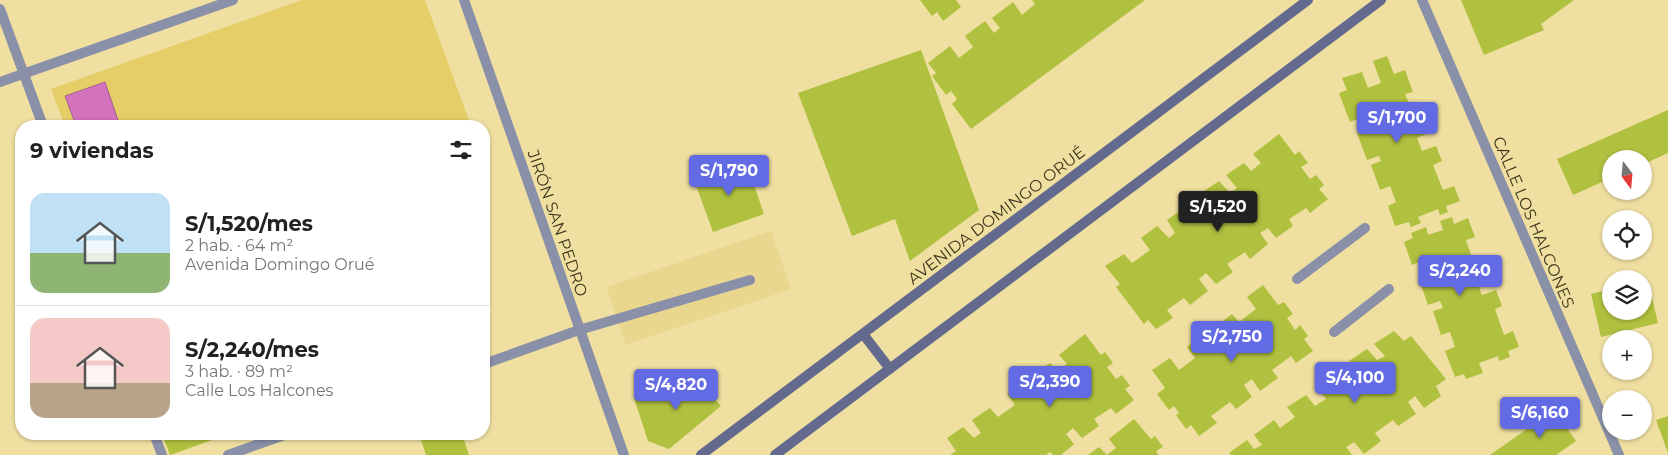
<!DOCTYPE html>
<html lang="es">
<meta charset="utf-8">
<style>
body{margin:0;font-family:Montserrat,sans-serif;background:#f6f6f6;color:#222;height:100vh;display:flex;flex-direction:column;font-size:19px;white-space:nowrap}
*{box-sizing:border-box;margin:0}
p{font-size:16px;color:#767676}
.icon{flex:none;width:28px;height:28px;fill:none;stroke:currentColor;stroke-width:2;stroke-linecap:round;stroke-linejoin:round}
.map{position:relative;flex:1;overflow:hidden}
.drawer{position:absolute;left:15px;top:120px;width:475px;height:320px;display:flex;flex-direction:column;background:#fff;border-radius:20px;box-shadow:0 1px 4px #0004}
.drawer>*{flex:none}
.needle{width:32px;rotate:164deg}
.tools{position:absolute;left:1602px;top:150px;display:grid;gap:10px}
.tools a{display:grid;place-items:center;width:50px;height:50px;border-radius:50%;background:#fff;box-shadow:0 1px 4px #0004;font-size:25px}
.price{position:absolute;translate:-50% -42px;padding:0 11px;border-radius:5px;background:#626be3;color:#fff;font-size:16px;line-height:32px;filter:drop-shadow(0 1px 2px #0008)}
.price::after{content:'';position:absolute;left:50%;top:30px;width:15px;height:11px;margin-left:-8px;background:inherit;clip-path:polygon(0 0,100% 0,50% 100%)}
.price.selected{background:#222;color:#fff}
ul{padding:0;list-style:none}
li{display:flex;align-items:center;gap:15px;height:125px;padding:0 15px}
li+li{border-top:1px solid #e0e0e0}
li span{display:grid;place-items:center;flex:none;width:140px;height:100px;border-radius:15px;color:#555}
li>.icon{margin-inline-start:auto}
span .icon{width:60px;height:60px;fill:#fffc;stroke-width:1}
li b{font-size:21px}
h2{display:flex;justify-content:space-between;align-items:center;height:60px;padding:0 15px;font-size:21px}
.map>svg:first-child{display:block}
.built{fill:#e9d78f}
.green{fill:#e5cd68}
.water{fill:#d373be;stroke:#a6618d}
.building{fill:#b0c03f}
.lines{fill:none;stroke-linecap:round;stroke-linejoin:round}
.service{stroke:#8b90a9;stroke-width:10}
.minor{stroke:#8b90a9;stroke-width:10}
.secondary{stroke:#636a8d;stroke-width:10}
.labels{text-anchor:middle;stroke-width:5;stroke-linejoin:round;paint-order:stroke}
.street-label{font-size:16px;fill:#3c361c;stroke:#efdfa0}
</style>
<div class="map">
<svg width="1668" height="455" viewBox="0 0 1668 455">
<rect width="100%" height="100%" fill="#efdfa0"/>
<path class="built" d="M771,231L791,289L626,345L606,287Z"/>
<path class="green" d="M302,0H425L471,126H65L51,89Z"/>
<path class="water" d="M105,82L120,126H76L65,96Z"/>
<path class="building" d="M920,0H956L961,7L943,21L937,12L932,16Z
M1032,0H1145L971,129L952,104L957,99L951,91L946,95L932,76L936,73L928,63L950,46L959,58L973,47L965,36L985,21L994,33L1000,28L992,18L1013,2L1022,15L1035,4Z
M1461,0H1574L1541,24L1544,30L1484,55Z
M921,50L979,210L910,261L895,219L852,236L798,93Z
M1387,56L1394,74L1405,70L1413,92L1405,94L1415,118L1422,115L1429,133L1417,138L1422,151L1436,146L1442,161L1433,165L1443,190L1454,186L1460,201L1446,206L1448,212L1440,215L1438,209L1418,217L1421,223L1411,227L1409,222L1395,226L1388,206L1396,202L1390,186L1380,190L1371,165L1381,161L1379,156L1367,160L1357,133L1365,131L1360,118L1350,122L1339,93L1347,90L1342,78L1362,72L1368,88L1381,83L1373,61Z
M1668,110V153L1644,164V159H1611V178L1573,195L1557,159Z
M1279,134L1295,155L1299,151L1308,163L1301,167L1310,179L1316,175L1324,185L1319,189L1328,199L1310,213L1306,208L1289,219L1293,226L1276,238L1268,228L1260,233L1268,244L1250,259L1245,252L1227,264L1233,272L1216,284L1206,273L1199,279L1208,291L1190,305L1184,298L1167,310L1173,318L1156,329L1148,320L1144,324L1116,287L1120,284L1105,266L1124,254L1132,263L1150,250L1141,238L1157,226L1169,238L1175,233L1167,220L1184,208L1193,217L1209,204L1201,193L1219,181L1230,193L1237,188L1226,175L1244,163L1251,171L1261,163L1253,154Z
M746,162L764,214L713,232L694,180Z
M1452,217L1454,224L1468,218L1475,237L1466,240L1475,267L1484,264L1489,278L1477,282L1482,295L1496,290L1502,306L1495,309L1504,335L1513,331L1519,347L1508,351L1510,357L1499,361L1498,356L1479,363L1483,373L1466,379L1464,374L1455,377L1445,351L1455,347L1450,332L1441,335L1433,311L1443,308L1440,301L1428,305L1420,282L1429,279L1422,261L1412,265L1404,242L1413,238L1411,233L1426,227L1428,235L1443,230L1440,221Z
M1644,281H1648L1658,323L1601,337L1591,294L1611,289V311H1644Z
M1263,285L1278,305L1284,302L1293,314L1287,318L1295,330L1300,325L1308,336L1304,339L1313,351L1296,363L1291,356L1272,370L1278,378L1260,391L1252,379L1244,385L1252,397L1236,409L1230,402L1211,416L1217,423L1199,436L1191,425L1186,429L1176,415L1179,413L1174,406L1169,410L1157,394L1165,388L1152,370L1170,358L1179,370L1195,358L1187,347L1202,335L1212,348L1225,339L1215,327L1232,314L1239,322L1256,309L1247,297Z
M1394,331L1404,341L1411,336L1446,379L1436,386L1441,396L1424,408L1415,396L1408,402L1416,414L1398,426L1393,420L1375,433L1381,441L1364,454L1354,442L1346,447L1352,455H1231L1229,453L1247,440L1254,449L1262,445L1254,435L1274,420L1280,428L1295,417L1287,407L1306,395L1315,406L1326,399L1316,387L1333,375L1340,383L1358,370L1349,361L1367,349L1377,360L1385,356L1374,344Z
M1085,334L1101,355L1105,352L1113,363L1107,367L1116,379L1122,375L1130,386L1125,389L1134,400L1116,414L1111,408L1094,419L1099,426L1082,438L1073,428L1066,434L1074,444L1061,455H1053L1050,452L1046,455H950L956,451L947,438L963,427L974,438L981,433L972,420L990,408L998,417L1015,405L1007,394L1025,381L1036,393L1043,389L1032,375L1050,363L1057,371L1067,364L1059,355Z
M707,375L712,396L721,406L669,449L648,441L634,398Z
M1554,410L1576,441L1556,455H1490Z
M1668,416V453L1656,420Z
M1134,419L1151,439L1155,436L1163,447L1156,451L1159,455H1107L1116,448L1109,439Z
M162,434H229L170,455Z
M419,434H462L469,455H426Z
M1099,447L1107,455H1088Z"/>
<g class="lines">
<path class="service" d="M1297,279L1365,228
M579,330L750,280
M1334,332L1389,289"/>
<path class="minor" d="M464,0L624,455
M1422,0L1619,455
M0,9L43,126
M0,82L233,0
M484,364L579,330
M154,434L162,455
M228,455L287,434"/>
<path class="secondary" d="M863,334L890,369
M701,455L1308,0
M775,455L1381,0"/>
</g>
<g class="labels">
<g class="street-label">
<text transform="translate(996 215) rotate(-37)" y="6">AVENIDA DOMINGO ORUÉ</text>
<text transform="translate(1534 222) rotate(67)" y="6">CALLE LOS HALCONES</text>
<text transform="translate(558 223) rotate(71)" y="6">JIRÓN SAN PEDRO</text>
</g>
</g>
</svg>
<div class="tools">
<a><svg class="needle" viewBox="-14 -14 28 28"><path d="M0-13l5 13h-10z" fill="#e53935"/><path d="M0 13l5-13h-10z" fill="#767676"/></svg></a>
<a><svg class="icon" aria-label="locate" viewBox="0 0 24 24"><circle cx="12" cy="12" r="6"/><path d="M12 2v4M12 18v4M2 12h4M18 12h4"/></svg></a>
<a><svg class="icon" aria-label="layers" viewBox="0 0 24 24"><path d="M12 4l9 5-9 5-9-5zM3 14l9 5 9-5"/></svg></a>
<a>+</a>
<a>−</a>
</div>
<b class="price" style="left:1397px;top:144px">S/1,700</b>
<b class="price" style="left:729px;top:197px">S/1,790</b>
<b class="price selected" style="left:1218px;top:233px">S/1,520</b>
<b class="price" style="left:1460px;top:297px">S/2,240</b>
<b class="price" style="left:1232px;top:363px">S/2,750</b>
<b class="price" style="left:1355px;top:404px">S/4,100</b>
<b class="price" style="left:1050px;top:408px">S/2,390</b>
<b class="price" style="left:676px;top:411px">S/4,820</b>
<b class="price" style="left:1540px;top:439px">S/6,160</b>
<section class="drawer">
<h2>9 viviendas<svg class="icon" aria-label="filters" viewBox="0 0 24 24"><path d="M4 7h16M4 17h16"/><circle cx="9" cy="7" r="2"/><circle cx="15" cy="17" r="2"/></svg></h2>
<ul>
<li><span style="background:linear-gradient(#bfe0f5 60%,#8fb573 0)"><svg class="icon" aria-label="home" viewBox="0 0 24 24"><path d="M3 11l9-7 9 7M6 9v11h12V9"/></svg></span><div><b>S/1,520/mes</b><p>2 hab. · 64 m²</p><p>Avenida Domingo Orué</p></div></li>
<li><span style="background:linear-gradient(#f6c9c9 65%,#b9a48a 0)"><svg class="icon" aria-label="home" viewBox="0 0 24 24"><path d="M3 11l9-7 9 7M6 9v11h12V9"/></svg></span><div><b>S/2,240/mes</b><p>3 hab. · 89 m²</p><p>Calle Los Halcones</p></div></li>
</ul>
</section>
</div>
